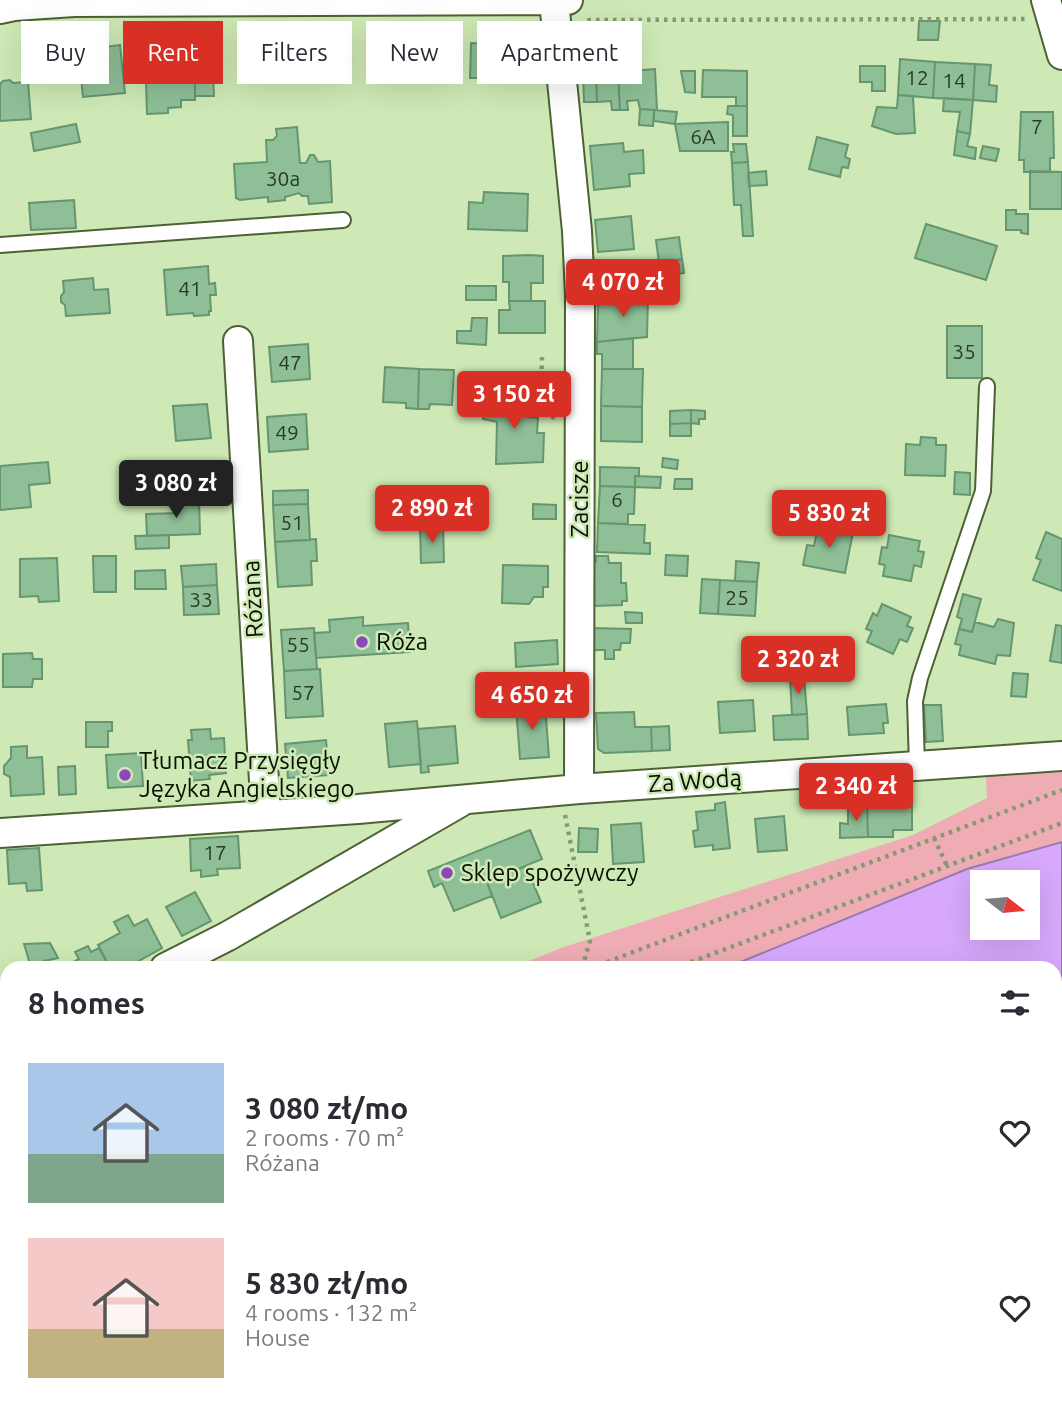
<!DOCTYPE html>
<meta charset="utf-8">
<style>
body{margin:0;font-family:Ubuntu,sans-serif;background:#f2f2f3;color:#2b2b33;height:100vh;display:flex;flex-direction:column;font-size:26px;white-space:nowrap}
*{box-sizing:border-box;margin:0}
p{font-size:23px;color:#7c7c81}
.icon{flex:none;width:38px;height:38px;fill:none;stroke:currentColor;stroke-width:2;stroke-linecap:round;stroke-linejoin:round}
.map{position:relative;flex:1;overflow:hidden}
.panel{position:absolute;left:0px;top:961px;width:1062px;height:450px;display:flex;flex-direction:column;background:#fff;border-radius:21px 21px 0 0;box-shadow:0 7px 28px #0002}
.panel>*{flex:none}
.top-card{position:absolute;left:21px;top:21px;width:700px;height:63px;display:flex;gap:14px}
.needle{width:46px;rotate:106deg}
.controls{position:absolute;left:970px;top:870px;display:grid;gap:14px}
.controls a{display:grid;place-items:center;width:70px;height:70px;border-radius:0px;background:#fff;box-shadow:0 7px 28px #0002;font-size:35px}
.price{position:absolute;translate:-50% -60px;padding:0 16px;border-radius:7px;background:#d93025;color:#fff;font-size:23px;line-height:46px;filter:drop-shadow(0 2px 4px #0008)}
.price::after{content:'';position:absolute;left:50%;top:42px;width:21px;height:16px;margin-left:-10px;background:inherit;clip-path:polygon(0 0,100% 0,50% 100%)}
.price.current{background:#222;color:#fff}
ul{padding:0;list-style:none}
li{display:flex;align-items:center;gap:21px;height:175px;padding:0 28px}
li span{display:grid;place-items:center;flex:none;width:196px;height:140px;border-radius:0px;color:#555}
li>.icon{margin-inline-start:auto}
span .icon{width:84px;height:84px;fill:#fffc;stroke-width:1}
li b{font-size:30px}
h2{display:flex;justify-content:space-between;align-items:center;height:84px;padding:0 28px;font-size:30px}
.tag{padding:0 24px;border-radius:0px;background:#fff;box-shadow:0 7px 28px #0002;font-size:24px;line-height:63px}
.tag.current{background:#d93025;color:#fff}
.map>svg:first-child{display:block}
.green{fill:#efacb5}
.water{fill:#d7a8fb;stroke:#997bb0;stroke-width:2;fill-rule:evenodd}
.building{fill:#8ebf97;stroke:#66956f;stroke-width:2}
.lines{fill:none;stroke-linecap:round;stroke-linejoin:round}
.lane-casing{stroke:#4c6233;stroke-width:18}
.street-casing{stroke:#4c6233;stroke-width:32}
.primary-casing{stroke:#fff;stroke-width:42}
.path{stroke:#859973;stroke-width:4.5;stroke-dasharray:3.5 5;stroke-linecap:butt}
.lane{stroke:#fff;stroke-width:14}
.street{stroke:#fff;stroke-width:28}
.primary{stroke:#a2cdf8;stroke-width:38}
.poi-dot{fill:#8d47ba;stroke:#cee9b5;stroke-width:2.5}
.labels{text-anchor:middle;stroke-width:5;stroke-linejoin:round;paint-order:stroke}
.number-label{font-size:21px;fill:#2a3c27}
.street-label{font-size:24px;fill:#091102;stroke:#cee9b5}
.poi-label{font-size:24px;fill:#091102;stroke:#cee9b5;text-anchor:start}
</style>
<div class="map">
<svg width="1062" height="1409" viewBox="0 0 1062 1409">
<rect width="100%" height="100%" fill="#cee9b5"/>
<path class="green" d="M1062,756V842L967,869L726,968H511L564,947L913,835L987,798L986,779L989,761Z
M1062,1037V1212L1055,1213V1040Z
M1055,1314H1062V1391L1055,1390Z
M106,1404H377L361,1409H96Z
M492,1404H619L602,1409H477Z
M759,1404H866L848,1409H742Z"/>
<path class="water" d="M1062,842V1037L1055,1040V968H726L967,869ZM982,882H1027V928H982Z
M7,1233V1404H106L96,1409H0V1236Z"/>
<path class="building" d="M919,21H940L938,40H918Z
M206,36H220L221,74H213L214,96H195V80H164L163,46L201,45L202,59L207,58Z
M491,40H514L515,82L487,81V78H470L471,43L491,44Z
M380,42H398V74H379Z
M398,42H431V74H398Z
M261,43H305L306,76H262Z
M120,45L125,93L83,97L78,50Z
M900,59L935,62L933,98L898,95Z
M935,62L975,64L973,100L933,98Z
M975,64L991,65L989,85L997,86L996,102L973,100Z
M860,66H885V91H872V82H860Z
M655,69L657,110L640,109L638,100L627,101L628,110H620L618,72Z
M703,70L747,71V106H736V97H702Z
M681,71H695V93L685,92Z
M596,72H618L620,110H612L611,101L597,102Z
M596,72L597,102H584L583,73Z
M10,80L13,83L28,82L31,119L0,121V84L3,81Z
M195,80V100H181V107L168,108V113L147,114L146,81Z
M898,95L913,96L915,133L896,134L872,126L877,107L897,108Z
M944,98L973,100L970,134L957,131L960,112L943,111Z
M728,106H747V136H733V115L727,114Z
M640,109L654,110L653,126L639,125Z
M654,110L677,112L675,124L654,121Z
M1021,112H1053L1054,158H1050V172H1024V160H1019Z
M728,122V151H680L675,124Z
M76,124L80,142L34,151L31,133Z
M297,127L300,163H306L310,155H314L318,162L330,161L332,202L309,204L308,196H302L299,193L285,197V200L268,202V197L240,200L236,198L234,164L267,162L266,140H273L277,136L276,129Z
M957,131L970,134L967,146L976,148L975,159L954,155Z
M817,137L848,145L845,157L850,159L848,168L842,167L840,177L809,169Z
M623,143L624,152L643,150L644,173L629,174L630,186L594,190L590,146Z
M733,144H746L748,162L732,163L731,152H734Z
M983,146L999,149L996,161L980,158Z
M748,162L753,236H743L741,205H734L732,163Z
M766,171L767,185L749,186L748,173Z
M1030,171L1062,172V209H1030Z
M484,192L528,194L527,231L468,229L469,202L483,203Z
M74,200L76,228L31,230L29,203Z
M1006,210H1016V214H1028V234L1021,233V230H1006Z
M631,216L634,249L598,252L595,220Z
M926,224L997,246L986,280L915,258Z
M679,237L682,259L659,263L656,240Z
M530,255L543,256V283H531V301H509V282H503V256Z
M682,259L684,273L650,278L648,265Z
M208,266L209,284L215,283L216,295H210L211,311H209V315L194,316L193,313L167,315L164,270Z
M93,278L94,290L108,289L110,313L66,316L65,305L61,302V296L64,292L63,281Z
M466,286H496V300H466Z
M648,296L647,337L597,342L598,303Z
M509,301H545V333H499V310H510Z
M472,318H487L486,345L457,343V331H471Z
M947,326H982V378H947Z
M633,338V369H602V354H597V342Z
M308,344L310,379L272,382L269,347Z
M385,367L419,369L418,409L406,408V403L383,402Z
M419,369L454,370L452,405L430,404L429,409H418Z
M602,369H643L642,407L601,406Z
M544,382L554,383L553,398L543,397Z
M484,394L511,395V407H528V417L538,418L537,433H544L543,462L496,464L497,422L483,419Z
M207,404L211,438L176,441L173,406Z
M601,406L642,407V442L601,441Z
M691,410V423L670,424V411Z
M691,410L705,411V419H699V424L691,423Z
M306,414L308,449L269,452L267,417Z
M691,423V436H670V424Z
M921,437L936,438V445H946L945,476L905,475L906,444L920,445Z
M663,458L678,460L677,469L662,467Z
M48,462L50,483L29,485L31,507L0,510V466Z
M600,467L639,468V476H635V487L600,486Z
M955,472L970,473V495L954,494Z
M635,476L661,477L660,488L635,487Z
M675,479H692V489H674Z
M600,486L635,487L634,514H628V524L598,523Z
M308,490V504L273,505V491Z
M199,498L200,534L147,536L146,514L179,513L178,499Z
M308,504L310,540L275,542L273,505Z
M533,504L556,505V519H533Z
M598,523L645,525L644,543H650V554L597,552Z
M443,526L444,562L421,563L420,527Z
M818,526L853,532L845,573L803,565L807,545L814,546Z
M1046,532L1062,539V591L1033,580L1041,560L1036,558Z
M169,535V548L136,549L135,536Z
M889,535L920,541L918,551L924,552L921,567L914,565L911,581L883,576L885,565L879,564L882,547L887,548Z
M316,539L317,561H311L312,585L278,587L275,542Z
M666,555L688,556L687,576L665,575Z
M93,556H116V592H94Z
M596,556H608L609,563H621V583H626L627,601H622V605L594,606V562H596Z
M57,558L59,601L39,602L38,596L20,597V559Z
M736,561L759,563L757,582L735,581Z
M216,564L217,585L183,587L181,566Z
M503,565L548,566V587H543V597H534L529,604L502,603Z
M165,570L166,589H135V571Z
M702,579L720,580L718,614L700,613Z
M720,580L757,582L755,616L718,614Z
M217,585L219,614L184,615L183,587Z
M963,594L981,599L972,632L959,629L962,619L957,617Z
M882,604L911,617L907,626L913,628L907,642L900,639L893,654L867,642L872,631L866,629L873,613L877,616Z
M625,612L642,613V623H626Z
M363,617V626L408,623L410,652L316,658L314,633L330,632L329,620Z
M998,619L1014,623L1010,656L997,655L995,664L959,655L961,645L955,644L959,629L972,632L975,622L994,627Z
M1056,625L1062,626V663L1050,661Z
M314,628L317,669L284,671L281,630Z
M593,628L631,629L630,643H621L620,650H614V659H605V650H593Z
M557,640L558,664L516,667L515,643Z
M32,653L33,659H42V679H33L32,687H3V654Z
M320,669L323,716L286,718L284,671Z
M1013,673L1028,674L1026,697L1011,696Z
M790,677H804L807,714L792,715Z
M753,700L755,731L720,733L718,702Z
M886,704L888,723H883L884,733L849,735L847,707Z
M545,705L549,757L520,759L516,707Z
M924,705H941L943,741L926,742Z
M634,712L635,727H651L652,751L604,753L598,749L596,713Z
M807,714L808,739L774,740L773,716Z
M417,721L421,764L389,767L385,724Z
M86,722H112V731H108V747H86Z
M455,726L458,763L428,766L429,772L421,773L418,729Z
M669,726L670,750L652,751L651,727Z
M210,729L211,739L224,738L226,773L209,775L210,779L191,781L188,740H192L191,730Z
M326,740L329,775L288,778L285,744Z
M27,746V758L42,757L44,794L11,796L10,777L4,774V766L11,758V747Z
M141,753L143,786L108,788L106,755Z
M75,766L76,794L59,795L58,767Z
M725,802L730,848L713,850V845L695,847L693,831L698,830L696,812L715,810V804Z
M912,804V830H893V837H868L867,805Z
M848,805H867L868,837L840,838V823L848,824Z
M784,816L787,850L758,852L755,819Z
M641,823L644,862L613,864L611,825Z
M579,828L598,829L597,852H578Z
M530,830L542,859L487,882L492,896L454,911L442,883L434,887L428,871Z
M238,836L240,868L217,869L218,875L201,877V870L191,871L190,839Z
M39,848L42,890L27,891L26,883L9,884L7,850Z
M526,866L541,902L501,918L487,882Z
M195,892L211,921L182,936L166,907Z
M128,915L134,926L147,919L162,948L126,968H110L98,945L120,933L114,922Z
M50,943L58,958L44,961L48,968H42L41,964L31,967L24,944Z
M88,946L91,952L99,948L110,968H75L73,962L79,959L75,952Z
M7,987V1030L2,1028V990Z"/>
<g class="lines">
<defs>
<path id="lane" d="M0,245L343,220
M917,765L915,701L920,678L983,491L987,386
M1026,1404L1062,1409
M900,1409L919,1404"/>
<path id="street" d="M1046,0L1062,55
M554,1L577,231L580,294L579,789
M0,9L14,6L74,2L568,0
M238,341L266,815
M0,833L358,809L579,789L1062,756
M165,968L228,936L459,803
M0,1056L7,1053"/>
<path id="primary" d="M1055,1290L1062,1288
M669,1409L686,1404"/>
</defs>
<use href="#lane" class="lane-casing"/>
<use href="#street" class="street-casing"/>
<use href="#primary" class="primary-casing"/>
<path class="path" d="M581,26L589,20L1026,19
M542,357L540,413L556,418
M565,815L590,941L582,968
M934,838L947,866
M591,968L1062,790
M675,968L1062,823
M0,1196L7,1193
M1055,1218L1062,1217
M0,1220L7,1218
M377,1409L393,1404
M459,1409L474,1404
M619,1409L636,1404
M723,1409L740,1404"/>
<use href="#lane" class="lane"/>
<use href="#street" class="street"/>
<use href="#primary" class="primary"/>
</g>
<g class="poi-dot">
<circle cx="362" cy="642" r="7"/>
<circle cx="125" cy="775" r="7"/>
<circle cx="447" cy="873" r="7"/>
</g>
<g class="labels">
<g class="number-label">
<text x="917" y="85">12</text>
<text x="954" y="88">14</text>
<text x="1037" y="134">7</text>
<text x="703" y="144">6A</text>
<text x="283" y="186">30a</text>
<text x="190" y="296">41</text>
<text x="964" y="359">35</text>
<text x="290" y="370">47</text>
<text x="287" y="440">49</text>
<text x="617" y="507">6</text>
<text x="292" y="530">51</text>
<text x="737" y="605">25</text>
<text x="201" y="607">33</text>
<text x="298" y="652">55</text>
<text x="303" y="700">57</text>
<text x="215" y="860">17</text>
</g>
<g class="street-label">
<text transform="translate(580 499) rotate(-90)" y="8">Zacisze</text>
<text transform="translate(253 599) rotate(-93)" y="8">Różana</text>
<text transform="translate(695 781) rotate(-4)" y="8">Za Wodą</text>
</g>
<g class="poi-label">
<text x="376" y="650">Róża</text>
<text x="139" y="769">Tłumacz Przysięgły<tspan x="139" dy="28">Języka Angielskiego</tspan></text>
<text x="461" y="881">Sklep spożywczy</text>
</g>
</g>
</svg>
<div class="controls">
<a><svg class="needle" viewBox="-14 -14 28 28"><path d="M0-13l5 13h-10z" fill="#e53935"/><path d="M0 13l5-13h-10z" fill="#7c7c81"/></svg></a>
</div>
<b class="price" style="left:623px;top:319px">4 070 zł</b>
<b class="price" style="left:514px;top:431px">3 150 zł</b>
<b class="price current" style="left:176px;top:520px">3 080 zł</b>
<b class="price" style="left:432px;top:545px">2 890 zł</b>
<b class="price" style="left:829px;top:550px">5 830 zł</b>
<b class="price" style="left:798px;top:696px">2 320 zł</b>
<b class="price" style="left:532px;top:732px">4 650 zł</b>
<b class="price" style="left:856px;top:823px">2 340 zł</b>
<div class="top-card">
<a class="tag">Buy</a>
<a class="tag current">Rent</a>
<a class="tag">Filters</a>
<a class="tag">New</a>
<a class="tag">Apartment</a>
</div>
<section class="panel">
<h2>8 homes<svg class="icon" aria-label="filters" viewBox="0 0 24 24"><path d="M4 7h16M4 17h16"/><circle cx="9" cy="7" r="2"/><circle cx="15" cy="17" r="2"/></svg></h2>
<ul>
<li><span style="background:linear-gradient(#a9c7e8 65%,#7fa58c 0)"><svg class="icon" aria-label="home" viewBox="0 0 24 24"><path d="M3 11l9-7 9 7M6 9v11h12V9"/></svg></span><div><b>3 080 zł/mo</b><p>2 rooms · 70 m²</p><p>Różana</p></div><svg class="icon" aria-label="heart" viewBox="0 0 24 24"><path d="M12 20l-8-8c-3-5 5-10 8-4 3-6 11-1 8 4z"/></svg></li>
<li><span style="background:linear-gradient(#f6c9c9 65%,#c2b280 0)"><svg class="icon" aria-label="home" viewBox="0 0 24 24"><path d="M3 11l9-7 9 7M6 9v11h12V9"/></svg></span><div><b>5 830 zł/mo</b><p>4 rooms · 132 m²</p><p>House</p></div><svg class="icon" aria-label="heart" viewBox="0 0 24 24"><path d="M12 20l-8-8c-3-5 5-10 8-4 3-6 11-1 8 4z"/></svg></li>
</ul>
</section>
</div>
